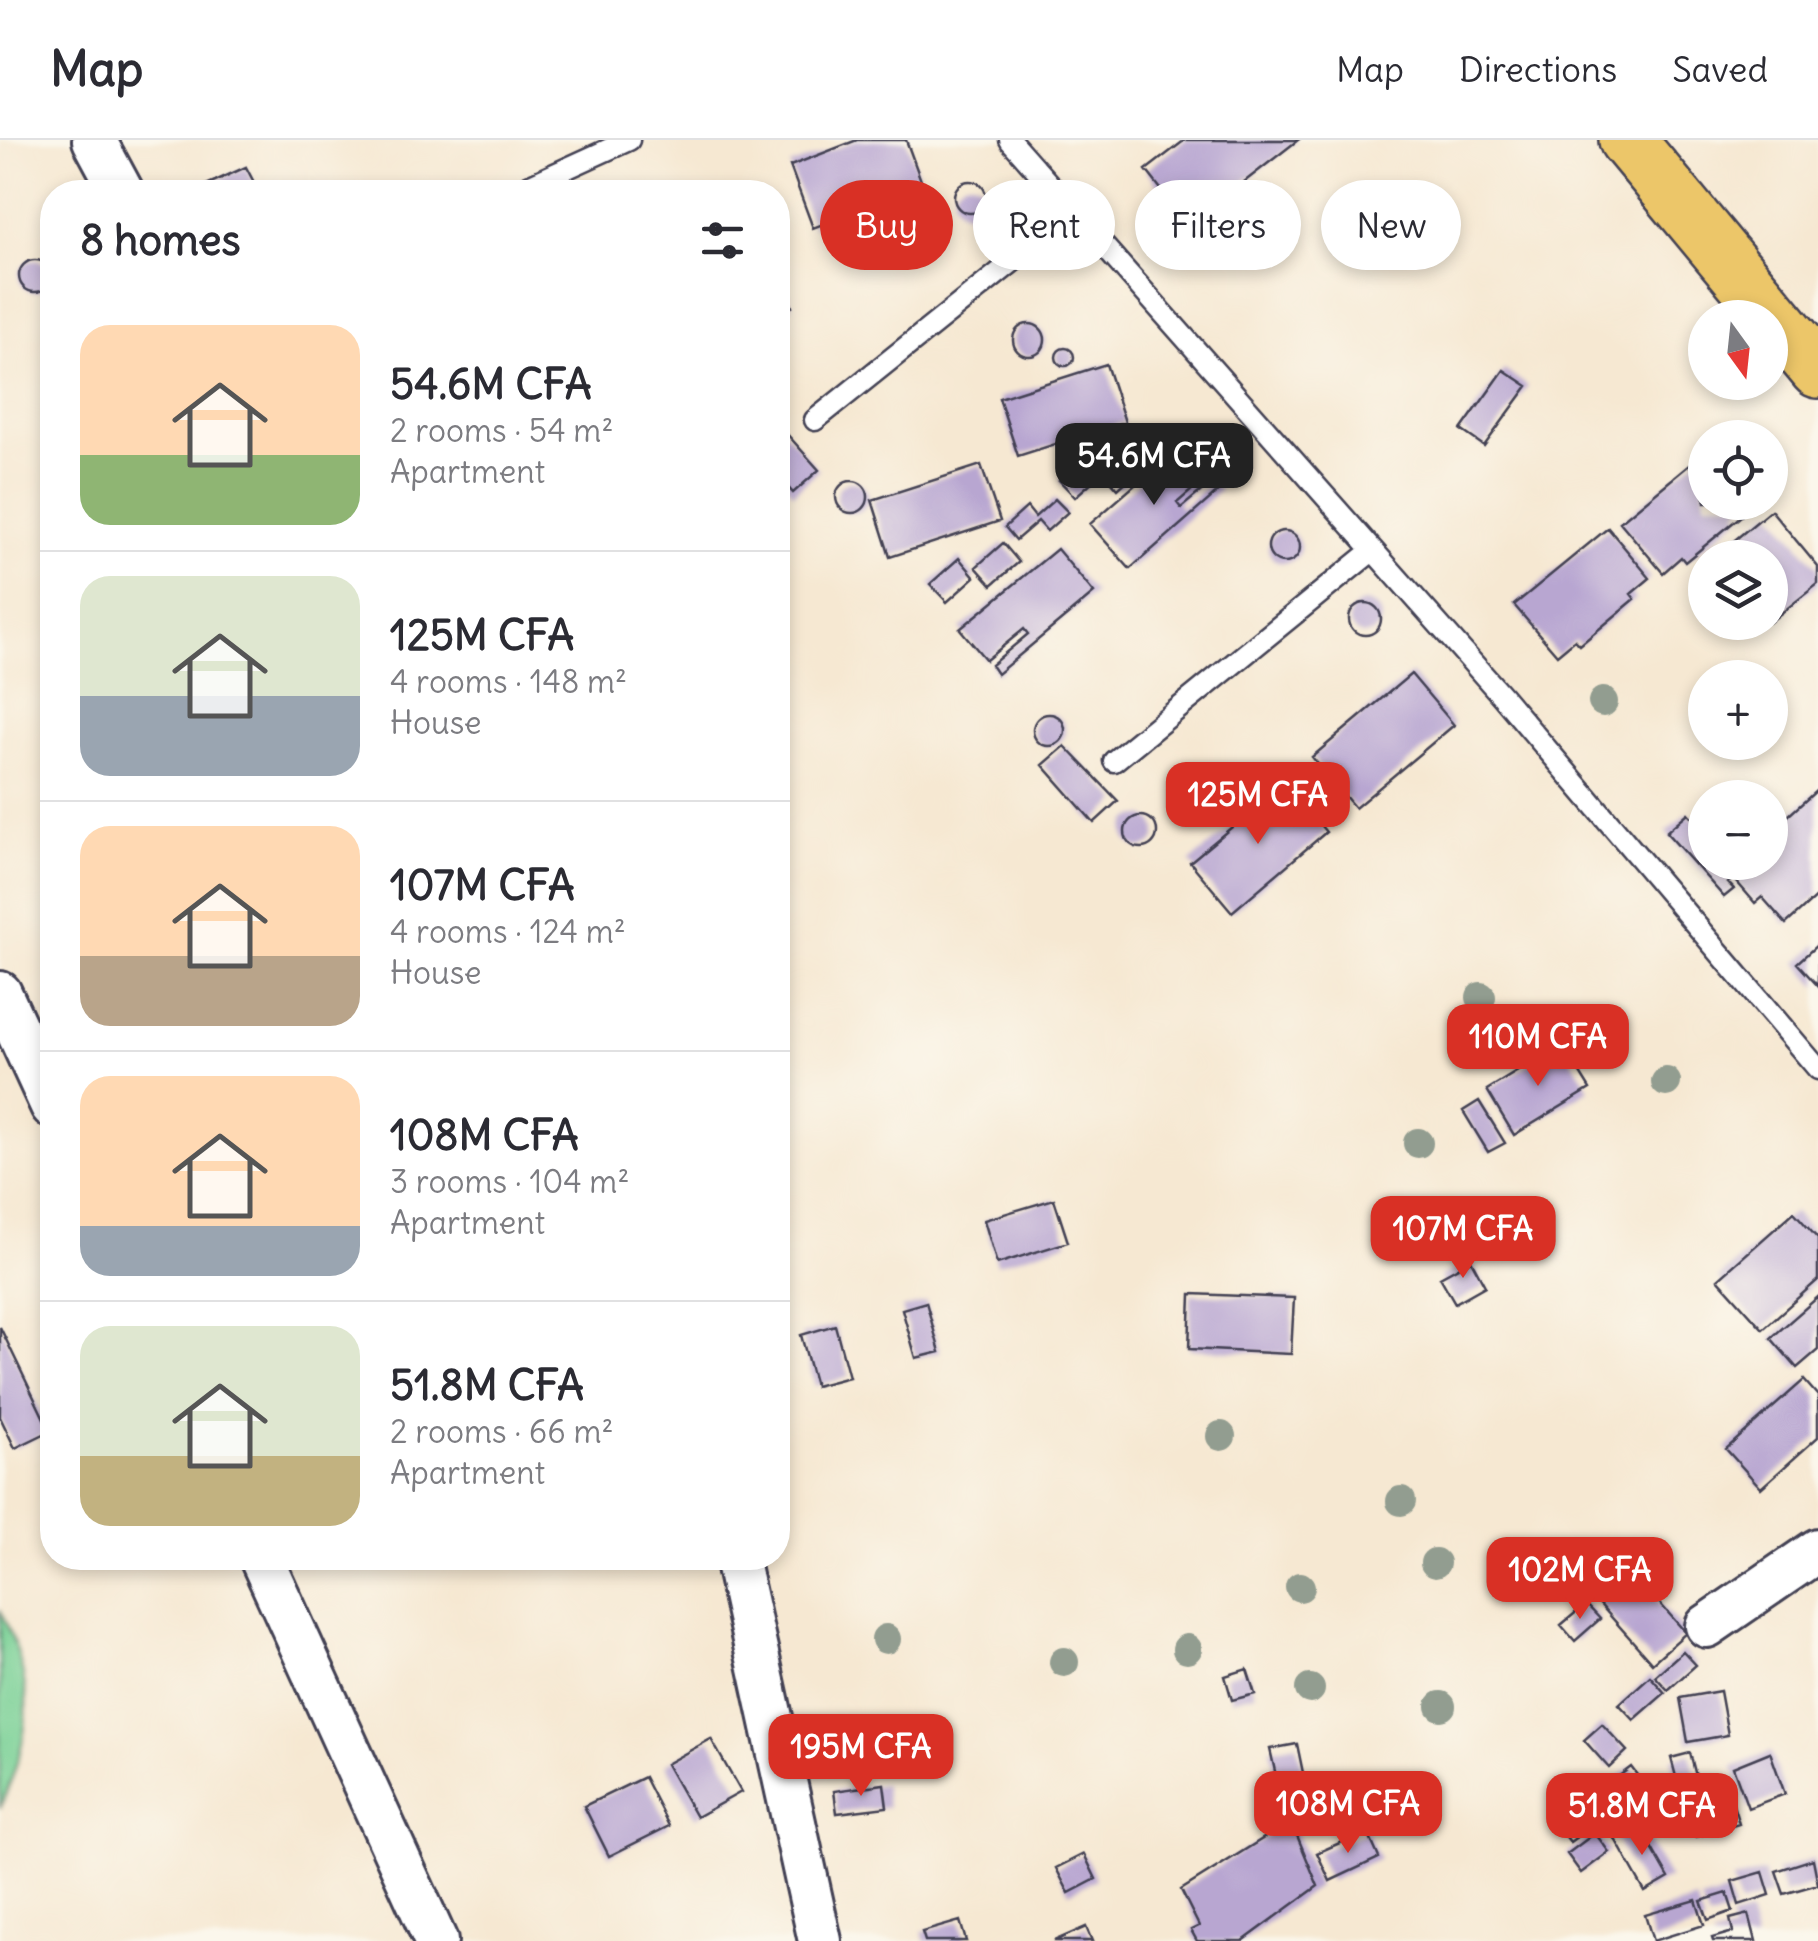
<!DOCTYPE html>
<meta charset="utf-8">
<style>
body{margin:0;font-family:Delius,sans-serif;background:#f2f2f3;color:#2b2b33;height:100vh;display:flex;flex-direction:column;font-size:38px;white-space:nowrap}
*{box-sizing:border-box;margin:0}
p{font-size:32px;color:#7c7c81}
.icon{flex:none;width:55px;height:55px;fill:none;stroke:currentColor;stroke-width:2;stroke-linecap:round;stroke-linejoin:round}
.map{position:relative;flex:1;overflow:hidden}
.sheet{position:absolute;left:40px;top:40px;width:750px;height:1390px;display:flex;flex-direction:column;background:#fff;border-radius:40px;box-shadow:0 5px 15px #0003}
.sheet>*{flex:none}
.hud{position:absolute;left:820px;top:40px;width:848px;height:90px;display:flex;gap:20px}
.needle{width:65px;rotate:165deg}
.buttons{position:absolute;left:1688px;top:160px;display:grid;gap:20px}
.buttons a{display:grid;place-items:center;width:100px;height:100px;border-radius:50%;background:#fff;box-shadow:0 5px 15px #0003;font-size:50px}
.price{position:absolute;translate:-50% -85px;padding:0 22px;border-radius:20px;background:#d93025;color:#fff;font-size:32px;line-height:65px;filter:drop-shadow(0 2px 5px #0008)}
.price::after{content:'';position:absolute;left:50%;top:60px;width:30px;height:22px;margin-left:-15px;background:inherit;clip-path:polygon(0 0,100% 0,50% 100%)}
.price.current{background:#222;color:#fff}
ul{padding:0;list-style:none}
li{display:flex;align-items:center;gap:30px;height:250px;padding:0 40px}
li+li{border-top:2px solid #e1e1e2}
li span{display:grid;place-items:center;flex:none;width:280px;height:200px;border-radius:30px;color:#555}
li>.icon{margin-inline-start:auto}
span .icon{width:120px;height:120px;fill:#fffc;stroke-width:1}
li b{font-size:42px}
h2{display:flex;justify-content:space-between;align-items:center;height:120px;padding:0 40px;font-size:42px}
.tag{padding:0 35px;border-radius:45px;background:#fff;box-shadow:0 5px 15px #0003;font-size:35px;line-height:90px}
.tag.current{background:#d93025;color:#fff}
header{display:flex;align-items:center;gap:60px;box-sizing:border-box;height:140px;padding:0 50px;background:#fff;border-bottom:2px solid #e1e1e2}
header strong{font-size:48px}
nav{display:flex;gap:55px;margin-inline-start:auto;font-size:35px}
.map>svg:first-child{display:block}
.green{fill:#79d095;stroke:#4e7968;stroke-width:2.5}
.building{fill:#b8a6d1}
.lines{fill:none;stroke-linecap:round;stroke-linejoin:round}
.lane-casing{stroke:#424052;stroke-width:25}
.street-casing{stroke:#424052;stroke-width:48}
.highway-casing{stroke:#424052;stroke-width:60}
.lane{stroke:#fff;stroke-width:20}
.street{stroke:#fff;stroke-width:42}
.highway{stroke:#ecc669;stroke-width:55}
.tree{fill:#929d90}
</style>
<header>
<strong>Map</strong>
<nav><a>Map</a><a>Directions</a><a>Saved</a></nav>
</header>
<div class="map">
<svg width="1818" height="1801" viewBox="0 0 1818 1801">
<rect width="100%" height="100%" fill="#fbf7ec"/>
<filter id="ink" filterUnits="userSpaceOnUse"><feTurbulence type="fractalNoise" baseFrequency=".01" numOctaves="2"/><feDisplacementMap in="SourceGraphic" scale="20" xChannelSelector="R" yChannelSelector="G"/><feConvolveMatrix kernelMatrix="1 2 1 2 8 2 1 2 1" color-interpolation-filters="sRGB"/></filter>
<filter id="wash" filterUnits="userSpaceOnUse"><feTurbulence type="fractalNoise" baseFrequency=".0048" numOctaves="4" result="noise"/><feDisplacementMap in="SourceGraphic" scale="40" xChannelSelector="R" yChannelSelector="G"/><feGaussianBlur stdDeviation="2.25" result="paint"/><feColorMatrix in="noise" values="0 0 0 0 0 0 0 0 0 0 0 0 0 0 0 0 0 1.4 0 .05"/><feComposite in="paint" operator="in"/></filter>
<g filter="url(#wash)">
<rect width="100%" height="100%" fill="#f6e8d2"/>
<path class="green" d="M0,1470C38,1547 32,1592 0,1669Z"/>
<g id="blocks">
<path class="building" d="M857,0H906L923,46L813,88L790,26Z
M1185,0H1298L1189,85L1146,30Z
M246,27L259,52H191Z
M954 57a16 16 0 1 1 32 0a16 16 0 1 1-32 0Z
M19 136a16 16 0 1 1 32 0a16 16 0 1 1-32 0Z
M779,121L792,167L778,171V122Z
M1013 200a16 16 0 1 1 32 0a16 16 0 1 1-32 0Z
M1056 217a9 9 0 1 1 18 0a9 9 0 1 1-18 0Z
M1106,224L1125,282L1018,316L999,258Z
M1504,230L1528,246L1484,306L1461,290Z
M778,284L819,330L793,353L778,336Z
M1135,301L1151,319L1118,349L1103,332L1075,357L1059,340L1091,312L1104,327Z
M1181,305L1208,336L1177,363L1181,368L1212,342L1220,350L1130,429L1090,384Z
M1705,312V362H1747L1737,371L1741,376L1685,422L1681,417L1663,433L1620,382Z
M981,325L1000,381L890,417L872,360Z
M836 357a16 16 0 1 1 32 0a16 16 0 1 1-32 0Z
M1055,359L1068,372L1047,391L1038,381L1016,400L1005,387L1027,367L1035,377Z
M1771,370L1818,427V444L1770,482V418H1713Z
M1608,388L1650,438L1631,454L1635,459L1580,505L1575,500L1557,515L1514,465Z
M1268 407a16 16 0 1 1 32 0a16 16 0 1 1-32 0Z
M1003,403L1019,422L992,445L976,427Z
M1057,409L1094,453L997,534L991,525L1028,494L1024,489L986,520L960,489Z
M959,418L975,437L947,462L930,444Z
M1349 479a16 16 0 1 1 32 0a16 16 0 1 1-32 0Z
M1411,534L1454,585L1355,668L1312,617Z
M1033 590a16 16 0 1 1 32 0a16 16 0 1 1-32 0Z
M1065,606L1118,661L1094,683L1043,625Z
M1285,643L1326,692L1232,772L1190,722Z
M1818,649V755L1786,784L1762,757L1755,763L1736,741L1758,722H1770V707L1787,692L1779,684Z
M1688,673L1705,692V722H1733L1741,732L1728,743L1734,749L1724,757L1666,692Z
M1125 692a16 16 0 1 1 32 0a16 16 0 1 1-32 0Z
M1818,804V846L1797,823Z
M1562,904L1590,949L1514,995L1487,950Z
M1479,961L1505,1003L1488,1012L1463,971Z
M1054,1059L1068,1102L997,1124L984,1080Z
M1794,1072L1818,1099V1140L1763,1189L1718,1139Z
M1471,1120L1485,1146L1455,1163L1440,1137Z
M1191,1154L1294,1158L1291,1214L1189,1209Z
M1818,1157V1210L1797,1228L1771,1198Z
M926,1162L940,1212L916,1218L902,1169Z
M835,1185L849,1237L815,1246L801,1195Z
M0,1187L50,1291L15,1308L0,1277Z
M1804,1240L1818,1256V1297L1761,1348L1726,1309Z
M1632,1432L1686,1493L1652,1523L1598,1462Z
M1586,1464L1600,1479L1575,1501L1561,1485Z
M1683,1511L1696,1525L1668,1550L1655,1536Z
M1247,1529L1255,1554L1232,1560L1225,1536Z
M1650,1536L1665,1553L1634,1580L1619,1564Z
M1720,1551L1728,1595L1688,1602L1680,1558Z
M1602,1584L1627,1611L1609,1628L1584,1600Z
M711,1599L741,1652L696,1677L666,1624Z
M1297,1604L1307,1652L1281,1658L1270,1609Z
M1770,1612L1785,1654L1748,1668L1733,1627Z
M1690,1613L1698,1644L1679,1648L1671,1618Z
M1631,1627L1647,1648L1608,1677L1593,1656Z
M644,1637L669,1686L609,1716L584,1666Z
M884,1644L887,1667L837,1673L834,1651Z
M1581,1648L1604,1677L1570,1702L1548,1673Z
M1731,1658L1739,1684L1696,1697L1688,1670Z
M1291,1681L1318,1746L1243,1801H1197L1191,1790L1199,1786L1181,1750Z
M1638,1684L1669,1738L1645,1752L1614,1697Z
M1367,1691L1379,1718L1330,1741L1317,1713Z
M1595,1693L1609,1712L1581,1733L1567,1714Z
M1084,1714L1096,1739L1069,1753L1056,1728Z
M1813,1719L1818,1744L1784,1754L1776,1731Z
M1763,1732L1770,1755L1739,1765L1732,1741Z
M1727,1753L1733,1771L1708,1780L1701,1761Z
M1696,1760L1704,1785L1653,1801L1645,1775Z
M1749,1774L1756,1801H1713L1712,1798L1733,1792L1730,1779Z
M960,1781L966,1801H925L922,1792Z
M1086,1787L1092,1801H1054Z"/>
</g>
</g>
<g filter="url(#ink)">
<use href="#blocks" fill-opacity="0" stroke="#424052" stroke-width="2.5"/>
<g class="lines">
<defs>
<path id="lane" d="M1010,0L1502,556L1818,929
M515,52L629,0
M815,280L1072,74
M1114,621L1372,411"/>
<path id="street" d="M94,0L122,52
M0,853L52,966
M261,1418L436,1801
M736,1418L820,1801
M1707,1486L1818,1410"/>
<path id="highway" d="M1627,0L1818,230"/>
</defs>
<use href="#lane" class="lane-casing"/>
<use href="#street" class="street-casing"/>
<use href="#highway" class="highway-casing"/>
<use href="#lane" class="lane"/>
<use href="#street" class="street"/>
<use href="#highway" class="highway"/>
</g>
<g class="tree">
<circle cx="1603" cy="562" r="15"/>
<circle cx="1481" cy="857" r="15"/>
<circle cx="1666" cy="942" r="15"/>
<circle cx="1418" cy="1003" r="15"/>
<circle cx="1221" cy="1296" r="15"/>
<circle cx="1401" cy="1361" r="15"/>
<circle cx="1435" cy="1423" r="15"/>
<circle cx="1300" cy="1447" r="15"/>
<circle cx="886" cy="1499" r="15"/>
<circle cx="1187" cy="1509" r="15"/>
<circle cx="1064" cy="1522" r="15"/>
<circle cx="1310" cy="1549" r="15"/>
<circle cx="1441" cy="1566" r="15"/>
</g>
</g>
</svg>
<div class="buttons">
<a><svg class="needle" viewBox="-14 -14 28 28"><path d="M0-13l5 13h-10z" fill="#e53935"/><path d="M0 13l5-13h-10z" fill="#7c7c81"/></svg></a>
<a><svg class="icon" aria-label="locate" viewBox="0 0 24 24"><circle cx="12" cy="12" r="6"/><path d="M12 2v4M12 18v4M2 12h4M18 12h4"/></svg></a>
<a><svg class="icon" aria-label="layers" viewBox="0 0 24 24"><path d="M12 4l9 5-9 5-9-5zM3 14l9 5 9-5"/></svg></a>
<a>+</a>
<a>−</a>
</div>
<b class="price current" style="left:1154px;top:368px">54.6M CFA</b>
<b class="price" style="left:1258px;top:707px">125M CFA</b>
<b class="price" style="left:1538px;top:949px">110M CFA</b>
<b class="price" style="left:1463px;top:1141px">107M CFA</b>
<b class="price" style="left:1580px;top:1482px">102M CFA</b>
<b class="price" style="left:861px;top:1659px">195M CFA</b>
<b class="price" style="left:1348px;top:1716px">108M CFA</b>
<b class="price" style="left:1642px;top:1718px">51.8M CFA</b>
<div class="hud">
<a class="tag current">Buy</a>
<a class="tag">Rent</a>
<a class="tag">Filters</a>
<a class="tag">New</a>
</div>
<section class="sheet">
<h2>8 homes<svg class="icon" aria-label="filters" viewBox="0 0 24 24"><path d="M4 7h16M4 17h16"/><circle cx="9" cy="7" r="2"/><circle cx="15" cy="17" r="2"/></svg></h2>
<ul>
<li><span style="background:linear-gradient(#ffd9b3 65%,#8fb573 0)"><svg class="icon" aria-label="home" viewBox="0 0 24 24"><path d="M3 11l9-7 9 7M6 9v11h12V9"/></svg></span><div><b>54.6M CFA</b><p>2 rooms · 54 m²</p><p>Apartment</p></div></li>
<li><span style="background:linear-gradient(#dfe7d0 60%,#9aa5b1 0)"><svg class="icon" aria-label="home" viewBox="0 0 24 24"><path d="M3 11l9-7 9 7M6 9v11h12V9"/></svg></span><div><b>125M CFA</b><p>4 rooms · 148 m²</p><p>House</p></div></li>
<li><span style="background:linear-gradient(#ffd9b3 65%,#b9a48a 0)"><svg class="icon" aria-label="home" viewBox="0 0 24 24"><path d="M3 11l9-7 9 7M6 9v11h12V9"/></svg></span><div><b>107M CFA</b><p>4 rooms · 124 m²</p><p>House</p></div></li>
<li><span style="background:linear-gradient(#ffd9b3 75%,#9aa5b1 0)"><svg class="icon" aria-label="home" viewBox="0 0 24 24"><path d="M3 11l9-7 9 7M6 9v11h12V9"/></svg></span><div><b>108M CFA</b><p>3 rooms · 104 m²</p><p>Apartment</p></div></li>
<li><span style="background:linear-gradient(#dfe7d0 65%,#c2b280 0)"><svg class="icon" aria-label="home" viewBox="0 0 24 24"><path d="M3 11l9-7 9 7M6 9v11h12V9"/></svg></span><div><b>51.8M CFA</b><p>2 rooms · 66 m²</p><p>Apartment</p></div></li>
</ul>
</section>
</div>
